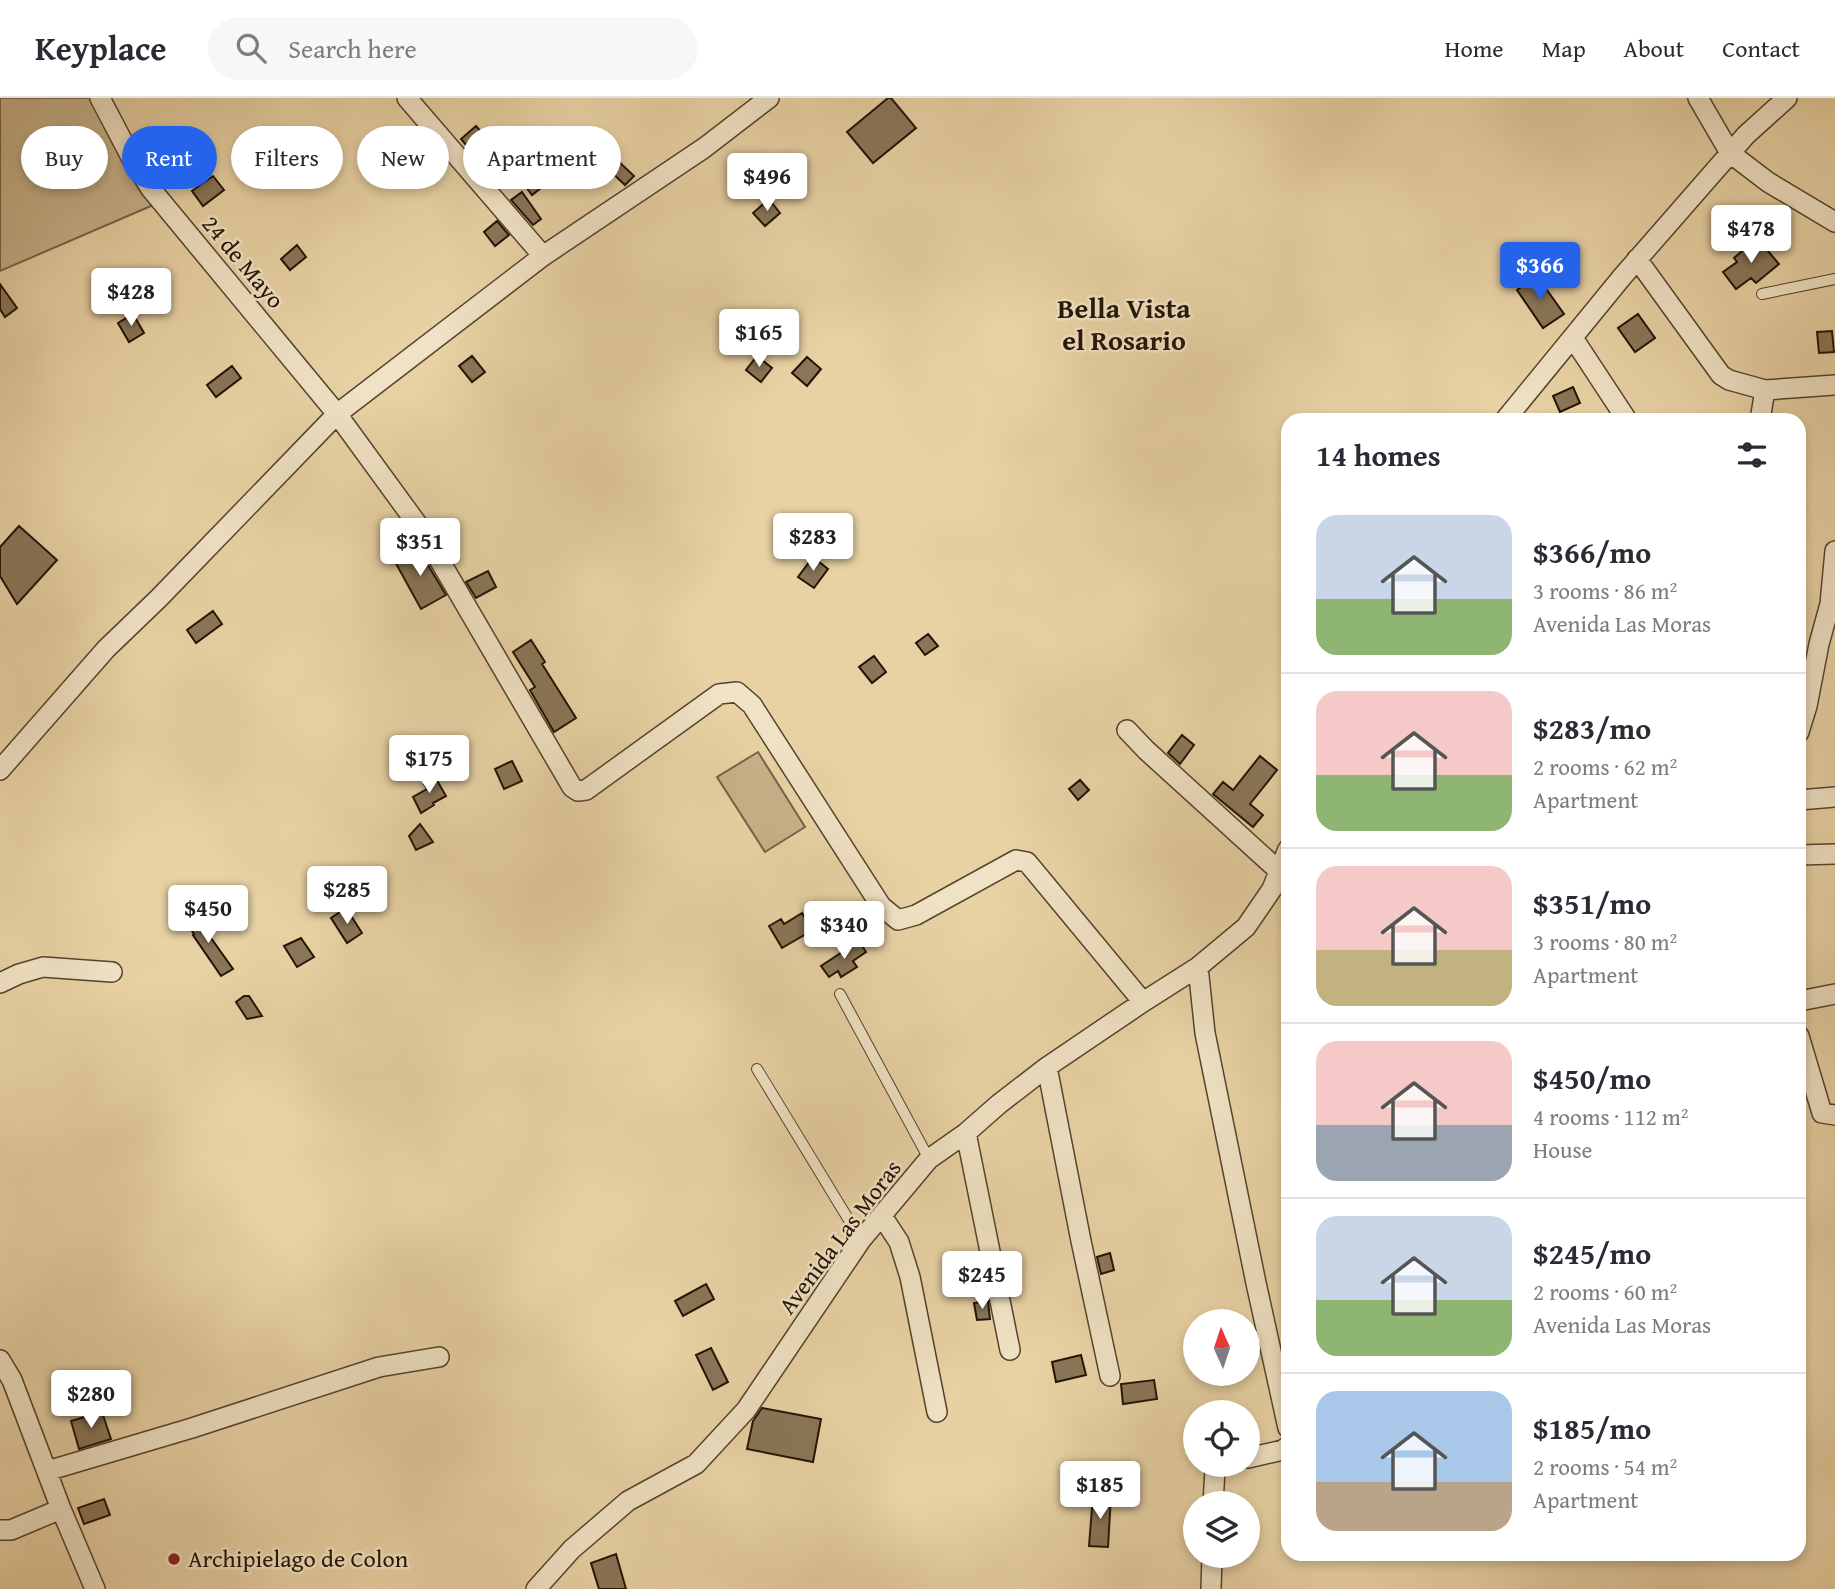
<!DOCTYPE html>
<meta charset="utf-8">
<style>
body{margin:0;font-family:"Gentium Book Plus",serif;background:#f7f7f7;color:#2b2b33;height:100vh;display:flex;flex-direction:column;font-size:26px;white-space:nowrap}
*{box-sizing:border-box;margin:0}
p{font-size:23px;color:#7c7c81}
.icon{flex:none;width:38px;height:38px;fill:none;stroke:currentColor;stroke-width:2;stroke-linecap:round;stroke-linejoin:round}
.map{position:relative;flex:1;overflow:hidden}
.sheet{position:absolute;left:1281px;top:315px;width:525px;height:1148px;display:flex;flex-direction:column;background:#fff;border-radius:21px;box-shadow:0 4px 10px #0003}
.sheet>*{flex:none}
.banner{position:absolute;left:21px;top:28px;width:665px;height:63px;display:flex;gap:14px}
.needle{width:46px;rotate:357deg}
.fabs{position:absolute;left:1183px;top:1211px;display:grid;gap:14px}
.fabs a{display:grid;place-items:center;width:77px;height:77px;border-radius:50%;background:#fff;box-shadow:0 4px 10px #0003;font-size:35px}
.price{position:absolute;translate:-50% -60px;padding:0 16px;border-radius:7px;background:#fff;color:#222;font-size:23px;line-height:46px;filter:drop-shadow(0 2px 4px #0008)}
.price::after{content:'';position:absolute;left:50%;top:42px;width:21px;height:16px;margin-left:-10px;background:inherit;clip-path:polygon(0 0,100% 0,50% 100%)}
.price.on{background:#2563eb;color:#fff}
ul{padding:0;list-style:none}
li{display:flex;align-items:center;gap:21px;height:175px;padding:0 35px}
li+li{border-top:2px solid #e1e1e2}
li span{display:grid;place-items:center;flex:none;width:196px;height:140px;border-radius:21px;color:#555}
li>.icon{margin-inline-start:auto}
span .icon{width:84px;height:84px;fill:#fffc;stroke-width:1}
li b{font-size:30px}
h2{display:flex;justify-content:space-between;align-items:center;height:84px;padding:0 35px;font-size:30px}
.pill{padding:0 24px;border-radius:32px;background:#fff;box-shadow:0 4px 10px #0003;font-size:24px;line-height:63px}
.pill.on{background:#2563eb;color:#fff}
header{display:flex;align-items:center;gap:42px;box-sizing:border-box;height:98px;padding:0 35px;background:#fff;border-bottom:2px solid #e1e1e2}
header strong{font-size:33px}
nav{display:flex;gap:38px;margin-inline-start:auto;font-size:24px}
.search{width:490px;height:63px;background:#f7f7f7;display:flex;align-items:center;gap:18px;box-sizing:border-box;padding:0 24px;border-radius:38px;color:#7c7c81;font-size:26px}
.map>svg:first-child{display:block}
.green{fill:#c7b289;stroke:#756247;stroke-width:2}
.building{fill:#897658;stroke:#231305;stroke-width:2}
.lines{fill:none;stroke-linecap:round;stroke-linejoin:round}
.lane-casing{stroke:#54432d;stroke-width:12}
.street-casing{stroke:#54432d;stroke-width:22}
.lane{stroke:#f0e2c4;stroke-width:10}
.street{stroke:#f0e2c4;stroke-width:19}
.poi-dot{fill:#8f2418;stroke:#f0e2c4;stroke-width:2.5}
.labels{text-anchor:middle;stroke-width:5;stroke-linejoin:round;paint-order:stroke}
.street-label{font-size:24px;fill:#231305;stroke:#f0e2c4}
.poi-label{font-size:24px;fill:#231305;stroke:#f0e2c4;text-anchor:start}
.quarter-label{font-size:28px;font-weight:bold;fill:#231305;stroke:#f0e2c4}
</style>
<header>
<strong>Keyplace</strong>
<div class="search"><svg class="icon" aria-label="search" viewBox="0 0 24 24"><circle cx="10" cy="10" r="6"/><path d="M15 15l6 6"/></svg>Search here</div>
<nav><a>Home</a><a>Map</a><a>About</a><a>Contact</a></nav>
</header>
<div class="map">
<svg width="1835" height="1491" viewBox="0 0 1835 1491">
<rect width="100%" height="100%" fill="#e8d2a4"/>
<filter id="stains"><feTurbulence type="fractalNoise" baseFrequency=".00286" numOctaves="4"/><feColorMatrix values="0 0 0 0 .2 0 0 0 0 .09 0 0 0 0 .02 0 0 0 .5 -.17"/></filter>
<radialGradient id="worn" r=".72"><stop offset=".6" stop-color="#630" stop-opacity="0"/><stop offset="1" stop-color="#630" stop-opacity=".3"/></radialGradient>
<path class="green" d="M0,0H99L158,105L0,173Z
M758,654L805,729L765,754L717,679Z"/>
<path class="building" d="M888,0H891L916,30L873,65L847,34Z
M476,28L488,42L473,55L461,41Z
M599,45L634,78L625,87L590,54Z
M572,60L581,73L558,89L548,76Z
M541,71L550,83L532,97L523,85Z
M213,78L224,92L203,108L192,93Z
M522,94L541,121L533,127L511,102Z
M769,101L780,115L765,128L753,115Z
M497,123L509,137L495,148L484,134Z
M1757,140L1779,166L1756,185L1751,180L1736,191L1723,174L1737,164L1734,160Z
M297,147L306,159L290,172L281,161Z
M1537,178L1564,216L1543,230L1517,192Z
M0,186L17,210L5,219L0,211Z
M133,216L144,235L129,244L118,225Z
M1638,216L1655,240L1635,254L1618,230Z
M1832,233L1834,254L1819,255L1817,234Z
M472,258L485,274L472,284L459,268Z
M757,258L772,270L761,284L746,272Z
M807,259L821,271L807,288L792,275Z
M232,268L241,280L216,299L207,287Z
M1573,289L1580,305L1560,314L1553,298Z
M19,428L57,462L17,506L0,478V449Z
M417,449L446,497L421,511L394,462Z
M813,459L828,471L814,490L798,479Z
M488,473L496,489L476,500L466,484Z
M213,513L222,526L196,545L187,532Z
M928,536L938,548L925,557L916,545Z
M531,542L545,564L542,566L576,620L554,634L530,592L535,589L513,554Z
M874,558L886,574L872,585L859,569Z
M1182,637L1194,647L1180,666L1168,655Z
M1260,658L1277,672L1250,706L1263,717L1253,729L1213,696L1223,684L1233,692Z
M512,663L522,683L504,691L495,671Z
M435,679L446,698L433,705L434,707L421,715L413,699L427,691L424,686Z
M1080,682L1089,692L1078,702L1069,691Z
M420,726L433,744L416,752L409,738Z
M346,810L362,835L347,845L331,820Z
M197,815L211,840L233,871L221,878L193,837L194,836L185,822Z
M802,815L813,832L782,850L769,828L781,821L784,826Z
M301,840L314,859L297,869L284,848Z
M859,843L866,854L853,863L857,869L841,879L838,873L829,879L821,868Z
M244,898H249L262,918L247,921L236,904Z
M1110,1155L1114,1172L1101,1176L1097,1159Z
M706,1186L714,1201L683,1218L675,1203Z
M988,1203L990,1221L977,1222L974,1205Z
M711,1250L728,1284L713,1292L696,1257Z
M1081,1257L1086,1277L1056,1284L1052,1264Z
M1154,1282L1157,1301L1123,1306L1121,1286Z
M762,1310L821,1321L813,1364L747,1351L753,1323Z
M102,1314L111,1341L79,1351L71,1323Z
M1093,1397L1111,1398L1108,1449L1089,1448Z
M104,1401L110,1417L84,1426L78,1410Z
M616,1456L626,1491H599L591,1465Z"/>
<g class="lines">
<defs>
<path id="lane" d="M1762,196L1835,181
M840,896L929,1061
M757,971L861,1142"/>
<path id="street" d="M100,0L132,61L151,91L337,316L423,434L572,689L578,693L586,692L719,596L737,594L752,607L881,808L898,822L916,817L1016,762L1027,764L1143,904
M407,0L543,158
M1698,0L1730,55L1768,84L1835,124
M1637,161L1721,277L1729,282L1765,292L1760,322
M1573,240L1627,322
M1765,292L1835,287
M1505,322L1622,179L1746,37L1787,0
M1127,632L1146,652L1278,772
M1799,634L1807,608L1819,546L1830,506L1835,453
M0,672L106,551L159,500L337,316L543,158L704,50L769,0
M1799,702L1835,699
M1799,757L1835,756
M1198,869L1205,935L1256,1185L1288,1330
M0,885L19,876L43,869L112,874
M1799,903L1835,896
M1799,938L1822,1015L1835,1017
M1047,969L1081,1143L1110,1278
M966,1035L1010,1252
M882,1118L899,1144L910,1179L937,1314
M0,1262L12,1282L61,1411L95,1491
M1248,1360L1283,1352L1288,1348
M47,1373L192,1330L379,1269L439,1259
M1213,1405L1215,1372L1221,1367
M0,1432H11L61,1411
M536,1491L572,1451L628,1403L696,1366L746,1312L861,1142L929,1061L966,1035L999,1006L1047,969L1143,904L1198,869L1246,829L1272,791L1288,751
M1211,1491L1212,1458"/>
</defs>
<use href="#lane" class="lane-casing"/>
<use href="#street" class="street-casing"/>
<use href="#lane" class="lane"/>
<use href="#street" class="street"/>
</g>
<circle class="poi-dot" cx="174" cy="1461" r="7"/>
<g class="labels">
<g class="street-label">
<text transform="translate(243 164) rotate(50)" y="8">24 de Mayo</text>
<text transform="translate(840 1139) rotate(-53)" y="8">Avenida Las Moras</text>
</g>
<g class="poi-label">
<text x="188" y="1469">Archipielago de Colon</text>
</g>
<g class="quarter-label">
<text x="1124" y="220">Bella Vista<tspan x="1124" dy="32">el Rosario</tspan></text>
</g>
</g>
<rect width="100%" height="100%" filter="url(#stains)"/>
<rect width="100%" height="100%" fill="url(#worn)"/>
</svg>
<div class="fabs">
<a><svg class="needle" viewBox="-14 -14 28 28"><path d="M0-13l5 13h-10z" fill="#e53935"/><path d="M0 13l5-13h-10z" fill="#7c7c81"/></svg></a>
<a><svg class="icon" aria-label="locate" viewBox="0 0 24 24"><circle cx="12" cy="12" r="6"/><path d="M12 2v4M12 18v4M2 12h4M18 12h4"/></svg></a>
<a><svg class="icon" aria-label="layers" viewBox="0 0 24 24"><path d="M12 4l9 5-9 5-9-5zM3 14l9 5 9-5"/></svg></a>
</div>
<b class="price" style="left:767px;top:115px">$496</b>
<b class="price" style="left:1751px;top:167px">$478</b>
<b class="price on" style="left:1540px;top:204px">$366</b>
<b class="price" style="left:131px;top:230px">$428</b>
<b class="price" style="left:759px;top:271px">$165</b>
<b class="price" style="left:813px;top:475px">$283</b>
<b class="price" style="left:420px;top:480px">$351</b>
<b class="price" style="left:429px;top:697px">$175</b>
<b class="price" style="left:347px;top:828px">$285</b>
<b class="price" style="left:208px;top:847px">$450</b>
<b class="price" style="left:844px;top:863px">$340</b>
<b class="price" style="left:982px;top:1213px">$245</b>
<b class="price" style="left:91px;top:1332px">$280</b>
<b class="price" style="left:1100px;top:1423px">$185</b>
<div class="banner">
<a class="pill">Buy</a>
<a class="pill on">Rent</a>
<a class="pill">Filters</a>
<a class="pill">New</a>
<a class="pill">Apartment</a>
</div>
<section class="sheet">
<h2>14 homes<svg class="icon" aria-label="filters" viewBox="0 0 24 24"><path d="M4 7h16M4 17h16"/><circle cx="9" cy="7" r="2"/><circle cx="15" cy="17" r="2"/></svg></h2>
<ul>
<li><span style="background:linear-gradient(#c9d6e8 60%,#8fb573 0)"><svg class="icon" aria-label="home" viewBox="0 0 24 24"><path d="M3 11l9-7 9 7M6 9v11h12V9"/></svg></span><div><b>$366/mo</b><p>3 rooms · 86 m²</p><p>Avenida Las Moras</p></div></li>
<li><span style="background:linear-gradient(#f6c9c9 60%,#8fb573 0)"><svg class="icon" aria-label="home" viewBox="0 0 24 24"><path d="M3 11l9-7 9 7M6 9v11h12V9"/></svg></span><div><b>$283/mo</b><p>2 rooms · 62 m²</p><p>Apartment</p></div></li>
<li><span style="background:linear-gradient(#f6c9c9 60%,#c2b280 0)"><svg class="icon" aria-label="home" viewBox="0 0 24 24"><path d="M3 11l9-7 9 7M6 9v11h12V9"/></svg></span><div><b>$351/mo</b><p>3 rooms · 80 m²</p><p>Apartment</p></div></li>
<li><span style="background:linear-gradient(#f6c9c9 60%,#9aa5b1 0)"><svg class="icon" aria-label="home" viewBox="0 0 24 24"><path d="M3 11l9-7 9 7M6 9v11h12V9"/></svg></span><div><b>$450/mo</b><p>4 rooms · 112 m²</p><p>House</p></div></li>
<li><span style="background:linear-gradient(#c9d6e8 60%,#8fb573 0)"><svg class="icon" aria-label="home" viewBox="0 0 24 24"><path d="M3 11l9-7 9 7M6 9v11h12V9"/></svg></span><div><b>$245/mo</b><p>2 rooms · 60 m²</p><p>Avenida Las Moras</p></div></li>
<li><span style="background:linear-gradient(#a9c7e8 65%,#b9a48a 0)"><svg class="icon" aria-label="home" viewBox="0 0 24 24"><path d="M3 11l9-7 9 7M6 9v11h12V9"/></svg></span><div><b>$185/mo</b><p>2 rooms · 54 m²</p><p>Apartment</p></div></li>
</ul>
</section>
</div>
